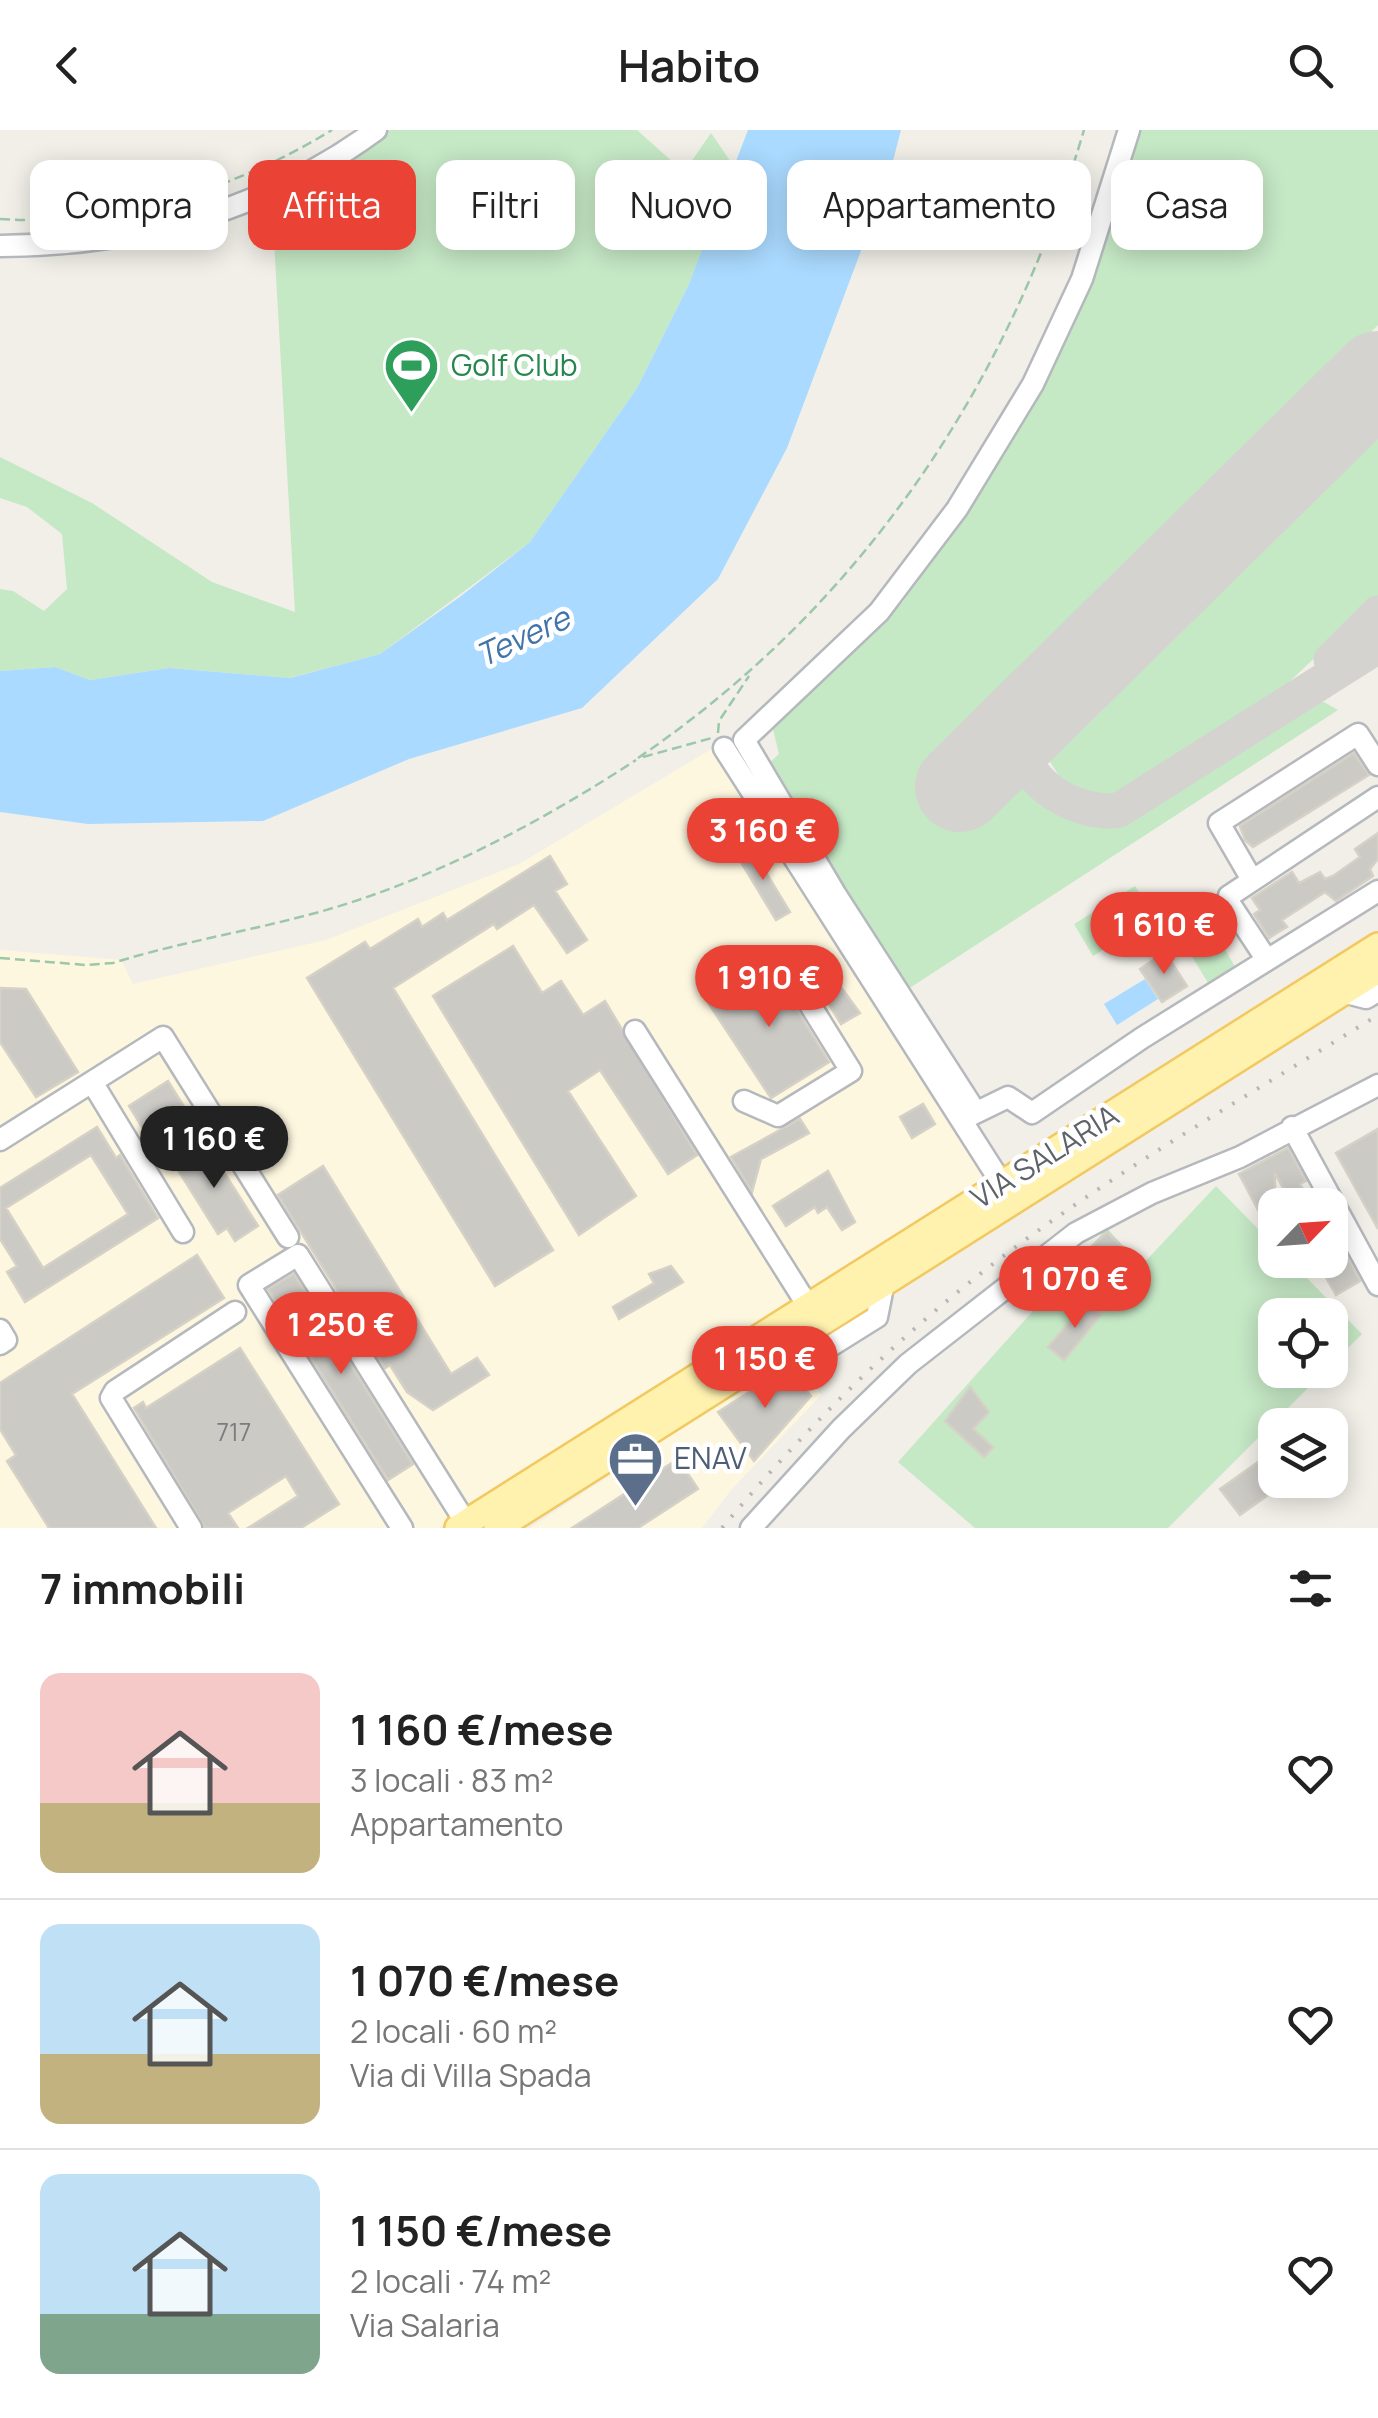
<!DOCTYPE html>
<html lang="it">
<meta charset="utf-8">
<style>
body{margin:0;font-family:Manrope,sans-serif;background:#f2f2f2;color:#222;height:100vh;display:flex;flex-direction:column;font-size:38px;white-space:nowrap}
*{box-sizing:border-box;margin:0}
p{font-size:32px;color:#767676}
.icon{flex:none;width:55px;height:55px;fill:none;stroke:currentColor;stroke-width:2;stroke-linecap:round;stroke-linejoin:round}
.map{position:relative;height:1398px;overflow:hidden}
.panel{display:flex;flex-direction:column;background:#fff;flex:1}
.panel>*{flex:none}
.hud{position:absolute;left:30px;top:30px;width:1320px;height:90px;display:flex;gap:20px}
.needle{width:65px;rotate:65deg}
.controls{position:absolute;left:1258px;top:1058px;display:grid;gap:20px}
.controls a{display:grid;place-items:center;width:90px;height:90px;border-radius:20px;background:#fff;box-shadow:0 5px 25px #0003;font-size:50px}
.price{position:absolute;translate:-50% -85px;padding:0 22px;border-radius:35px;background:#ea4335;color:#fff;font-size:32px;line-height:65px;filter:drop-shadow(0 2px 5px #0008)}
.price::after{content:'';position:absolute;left:50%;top:60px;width:30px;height:22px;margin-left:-15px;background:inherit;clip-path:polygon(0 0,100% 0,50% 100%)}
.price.active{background:#222;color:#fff}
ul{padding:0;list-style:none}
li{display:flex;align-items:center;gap:30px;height:250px;padding:0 40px}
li+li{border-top:2px solid #e0e0e0}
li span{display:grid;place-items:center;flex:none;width:280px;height:200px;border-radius:20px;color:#555}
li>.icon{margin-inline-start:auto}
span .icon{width:120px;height:120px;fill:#fffc;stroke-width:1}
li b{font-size:42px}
h2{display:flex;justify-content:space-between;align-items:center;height:120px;padding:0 40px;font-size:42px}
.tag{padding:0 35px;border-radius:20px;background:#fff;box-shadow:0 5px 25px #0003;font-size:35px;line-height:90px}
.tag.active{background:#ea4335;color:#fff}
header{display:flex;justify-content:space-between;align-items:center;height:130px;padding:0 40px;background:#fff;font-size:45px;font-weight:600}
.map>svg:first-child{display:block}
.commercial{fill:#fef7e0}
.green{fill:#c5e8c5}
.water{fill:#aadaff}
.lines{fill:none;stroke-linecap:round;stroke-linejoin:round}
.taxiway{stroke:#d4d3d0;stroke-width:35}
.runway{stroke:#d4d3d0;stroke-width:90}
.building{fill:#cccac5;stroke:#d6d1c6;stroke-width:2.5;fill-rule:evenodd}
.minor-casing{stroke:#b5b8bc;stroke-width:25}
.major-casing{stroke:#f2c960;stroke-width:30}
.path{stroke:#9cc7a9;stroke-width:2.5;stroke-dasharray:10 5;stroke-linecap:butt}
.minor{stroke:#fff;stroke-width:20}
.major{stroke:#fff2af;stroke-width:25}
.rail{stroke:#b6b7b8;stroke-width:4;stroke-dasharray:2.5 12;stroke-linecap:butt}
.labels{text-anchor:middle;stroke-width:9;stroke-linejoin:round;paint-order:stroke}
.number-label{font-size:25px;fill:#7a7d7f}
.leisure-label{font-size:30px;fill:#27864d;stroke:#fff;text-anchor:start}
.street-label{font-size:30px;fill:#5f6368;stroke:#fff}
.service-label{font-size:30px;fill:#4e5e75;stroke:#fff;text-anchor:start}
.water-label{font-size:32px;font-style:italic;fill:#4174aa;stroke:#fff}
</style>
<header><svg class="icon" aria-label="back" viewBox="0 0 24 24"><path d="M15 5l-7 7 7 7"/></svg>Habito<svg class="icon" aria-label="search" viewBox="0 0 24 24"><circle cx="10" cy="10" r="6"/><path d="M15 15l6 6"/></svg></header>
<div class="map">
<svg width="1378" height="1398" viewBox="0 0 1378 1398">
<rect width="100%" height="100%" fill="#f1efe8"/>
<path class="commercial" d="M715,617L988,1054L438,1398H0V820L121,830L133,854L326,810L519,734Z
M795,1223L821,1265L731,1360L702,1398H530Z"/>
<path class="green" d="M390,0H637L684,42L711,3L735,38L689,154L637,258L530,412L380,524L289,548L169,538L90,550L55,537L0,541V459L13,461L44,481L67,459L62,404L27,377L0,368V327L92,373L212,452L295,482L272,75Z
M1138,0H1378V195L928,643L973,691L1011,653L1023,651C1064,682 1076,701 1132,690L1311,573L1324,572L1338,580L908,859L766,636L779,624L772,595L902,473L1030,283L1090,150Z
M1378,286V468L1269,571L1120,667H1088L1060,647L1050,632L1049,613Z
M1135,756L1155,788L1093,826L1074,794Z
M1201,779L1237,840L1210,856L1173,796Z
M1216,1056L1275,1116V1130H1289L1362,1204L1330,1236V1185H1275V1240H1326L1168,1398H975L898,1332L1107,1098L1141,1136Z"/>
<path class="water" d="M748,0H901L889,46L787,318L718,449L582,578L409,629L263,691L88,694L0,682V541L55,537L90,550L169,538L290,548L380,524L461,466L530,412L637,258L689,154Z
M1145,849L1158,869L1117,895L1104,874Z"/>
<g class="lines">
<path class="taxiway" d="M1331,530L1378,483
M1031,588C1028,595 1024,603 1023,611C1020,655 1082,687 1119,680L1378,516"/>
<path class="runway" d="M960,657L1378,246"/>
</g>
<path class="building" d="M1354,623L1369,645L1253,717L1245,710L1240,696Z
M1378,703V729L1370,739L1373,746L1336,771L1325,762L1282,790L1287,797L1269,808L1254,784L1260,780L1252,768L1292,742L1299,753L1320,742L1325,749L1333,746L1360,727L1355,719Z
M750,716L790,782L776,790L736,724Z
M550,726L567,754L555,761L587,810L567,823L534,775L497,799L494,794L393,858L553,1120L495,1156L307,848L365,812L370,819L418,789L422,797L443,783L447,790Z
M513,816L542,863L561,851L583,885L605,871L697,1025L668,1044L600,940L568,961L636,1066L579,1105L433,866Z
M1165,822L1187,856L1162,872L1140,839Z
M774,830V843L829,932L771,968L707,871Z
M827,838L860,883L841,894L812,847Z
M0,858L26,859L78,942L36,967L0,912Z
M168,951L188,983L148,1007L129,976Z
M923,974L935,994L912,1008L900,987Z
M800,989L809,1003L761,1029L752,1062L731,1027Z
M97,997L116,1028L120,1025L158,1088L25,1172L7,1142L17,1136L0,1109V1058ZM91,1025L128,1084L43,1138L6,1078Z
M1378,999V1099L1336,1023Z
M203,1009L258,1096L235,1111L227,1098L218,1104L171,1029Z
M1288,1018L1306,1051L1300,1054L1312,1075H1292L1275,1043V1085L1264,1091L1239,1044Z
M323,1036L451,1244L477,1228L489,1245L433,1280L407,1262L390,1235L385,1238L278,1065Z
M828,1041L855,1092L842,1100L827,1077L818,1083L815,1077L786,1096L773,1076Z
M1107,1102L1139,1133L1123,1150L1090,1118Z
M1334,1102L1360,1151L1336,1165L1316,1130H1330Z
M197,1125L224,1168L72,1264L156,1398H49L7,1331L16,1325L0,1299V1253Z
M671,1136L683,1152L619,1189L613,1177L654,1153L649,1144Z
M294,1144L413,1334L388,1350L268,1159Z
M1086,1172L1101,1185L1064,1230L1048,1217Z
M240,1218L339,1374L301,1398H248L298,1366L286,1346L228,1383L238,1398H205L134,1278L143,1272L146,1278Z
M788,1237L811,1266L754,1331L718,1282Z
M970,1257L989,1282L973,1299L993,1317L984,1327L945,1291Z
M1275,1320V1350H1289L1240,1385L1220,1359Z
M678,1329L698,1359L638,1398H572Z"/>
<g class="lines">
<defs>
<path id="minor" d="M0,116C136,115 266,81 376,0
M724,618L1002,1054
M1251,748L1219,693L1358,604L1378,635
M1267,830L1230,774L1229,766L1378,667
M1343,862L1366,868L1378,861
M635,901L808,1176
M92,952L183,1102
M744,971L778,986L851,941L786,836
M975,981L836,765L744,610L879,482L957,379L1033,254L1082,149L1129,0
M967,987L1008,967L1032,983L1142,908L1378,761
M1292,997L1378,1155
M0,1010L163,907L288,1107
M0,1200L6,1210L0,1214
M787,1213L813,1227L877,1187L884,1152
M191,1398L111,1268L115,1261L235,1182
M402,1398L249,1155L298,1125L466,1393
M751,1398L841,1299L908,1234L1076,1103L1152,1063L1240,1027L1378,955"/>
<path id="major" d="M458,1398L1378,816
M497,1398L1378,840"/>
</defs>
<use href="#minor" class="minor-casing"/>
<use href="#major" class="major-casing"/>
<path class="path" d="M0,89C116,97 234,60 332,0
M718,603L719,591L749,546
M643,627L712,608
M638,628C861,476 1008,257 1084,0
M0,828L86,835L113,833C189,809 272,798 349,773C449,741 549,687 636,630"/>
<use href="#minor" class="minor"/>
<use href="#major" class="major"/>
<path class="rail" d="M722,1398C807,1296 900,1204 1006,1124C1124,1036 1254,962 1378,885"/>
</g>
<defs>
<symbol id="stadium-pin" viewBox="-11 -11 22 30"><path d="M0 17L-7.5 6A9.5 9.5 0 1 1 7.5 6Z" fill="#2e9e5b" stroke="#fff"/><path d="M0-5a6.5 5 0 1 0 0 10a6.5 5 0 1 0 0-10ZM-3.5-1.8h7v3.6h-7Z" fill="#fff"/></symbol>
<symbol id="office-pin" viewBox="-11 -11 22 30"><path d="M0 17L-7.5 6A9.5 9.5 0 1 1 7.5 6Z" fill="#5c6f8a" stroke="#fff"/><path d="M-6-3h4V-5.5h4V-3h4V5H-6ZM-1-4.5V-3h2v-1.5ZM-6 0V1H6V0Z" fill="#fff"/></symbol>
</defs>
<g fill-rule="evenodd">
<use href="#stadium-pin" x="380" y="204" width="63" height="86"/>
<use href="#office-pin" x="604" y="1298" width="63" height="86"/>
</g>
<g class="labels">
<g class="number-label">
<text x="234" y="1311">717</text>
</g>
<g class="leisure-label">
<text x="451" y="246">Golf Club</text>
</g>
<g class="street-label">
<text transform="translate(1045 1027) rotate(-32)" y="10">VIA SALARIA</text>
</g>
<g class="service-label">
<text x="674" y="1339">ENAV</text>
</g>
<g class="water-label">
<text transform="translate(523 507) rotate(-25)" y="11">Tevere</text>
</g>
</g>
</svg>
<div class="controls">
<a><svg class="needle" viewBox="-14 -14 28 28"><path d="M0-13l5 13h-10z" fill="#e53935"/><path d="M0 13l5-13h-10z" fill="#767676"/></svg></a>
<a><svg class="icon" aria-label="locate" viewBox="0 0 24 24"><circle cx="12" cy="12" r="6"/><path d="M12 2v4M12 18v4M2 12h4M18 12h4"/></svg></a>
<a><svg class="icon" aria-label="layers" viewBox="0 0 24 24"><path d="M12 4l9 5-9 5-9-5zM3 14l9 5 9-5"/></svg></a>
</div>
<b class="price" style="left:763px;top:753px">3 160 €</b>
<b class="price" style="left:1164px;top:847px">1 610 €</b>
<b class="price" style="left:769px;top:900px">1 910 €</b>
<b class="price active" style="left:214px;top:1061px">1 160 €</b>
<b class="price" style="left:1075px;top:1201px">1 070 €</b>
<b class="price" style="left:341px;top:1247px">1 250 €</b>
<b class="price" style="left:765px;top:1281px">1 150 €</b>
<div class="hud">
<a class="tag">Compra</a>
<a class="tag active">Affitta</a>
<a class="tag">Filtri</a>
<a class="tag">Nuovo</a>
<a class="tag">Appartamento</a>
<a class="tag">Casa</a>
</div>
</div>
<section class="panel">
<h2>7 immobili<svg class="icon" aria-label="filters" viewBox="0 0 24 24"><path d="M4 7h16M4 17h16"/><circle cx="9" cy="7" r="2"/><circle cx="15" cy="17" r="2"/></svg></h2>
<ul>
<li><span style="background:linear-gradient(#f6c9c9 65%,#c2b280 0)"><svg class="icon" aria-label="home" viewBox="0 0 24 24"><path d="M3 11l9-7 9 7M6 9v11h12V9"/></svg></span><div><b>1 160 €/mese</b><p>3 locali · 83 m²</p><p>Appartamento</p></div><svg class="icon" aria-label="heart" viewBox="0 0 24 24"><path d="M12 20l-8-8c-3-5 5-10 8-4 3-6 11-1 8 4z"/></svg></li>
<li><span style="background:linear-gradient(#bfe0f5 65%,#c2b280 0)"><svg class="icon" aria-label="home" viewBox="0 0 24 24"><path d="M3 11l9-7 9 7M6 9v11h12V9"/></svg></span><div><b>1 070 €/mese</b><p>2 locali · 60 m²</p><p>Via di Villa Spada</p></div><svg class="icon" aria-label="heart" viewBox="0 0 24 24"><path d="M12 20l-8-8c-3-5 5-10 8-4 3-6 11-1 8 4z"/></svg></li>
<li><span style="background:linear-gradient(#bfe0f5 70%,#7fa58c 0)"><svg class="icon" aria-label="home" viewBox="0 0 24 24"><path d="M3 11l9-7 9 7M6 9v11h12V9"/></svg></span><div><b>1 150 €/mese</b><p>2 locali · 74 m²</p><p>Via Salaria</p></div><svg class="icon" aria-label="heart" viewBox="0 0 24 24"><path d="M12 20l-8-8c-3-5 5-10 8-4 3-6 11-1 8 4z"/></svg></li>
</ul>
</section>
